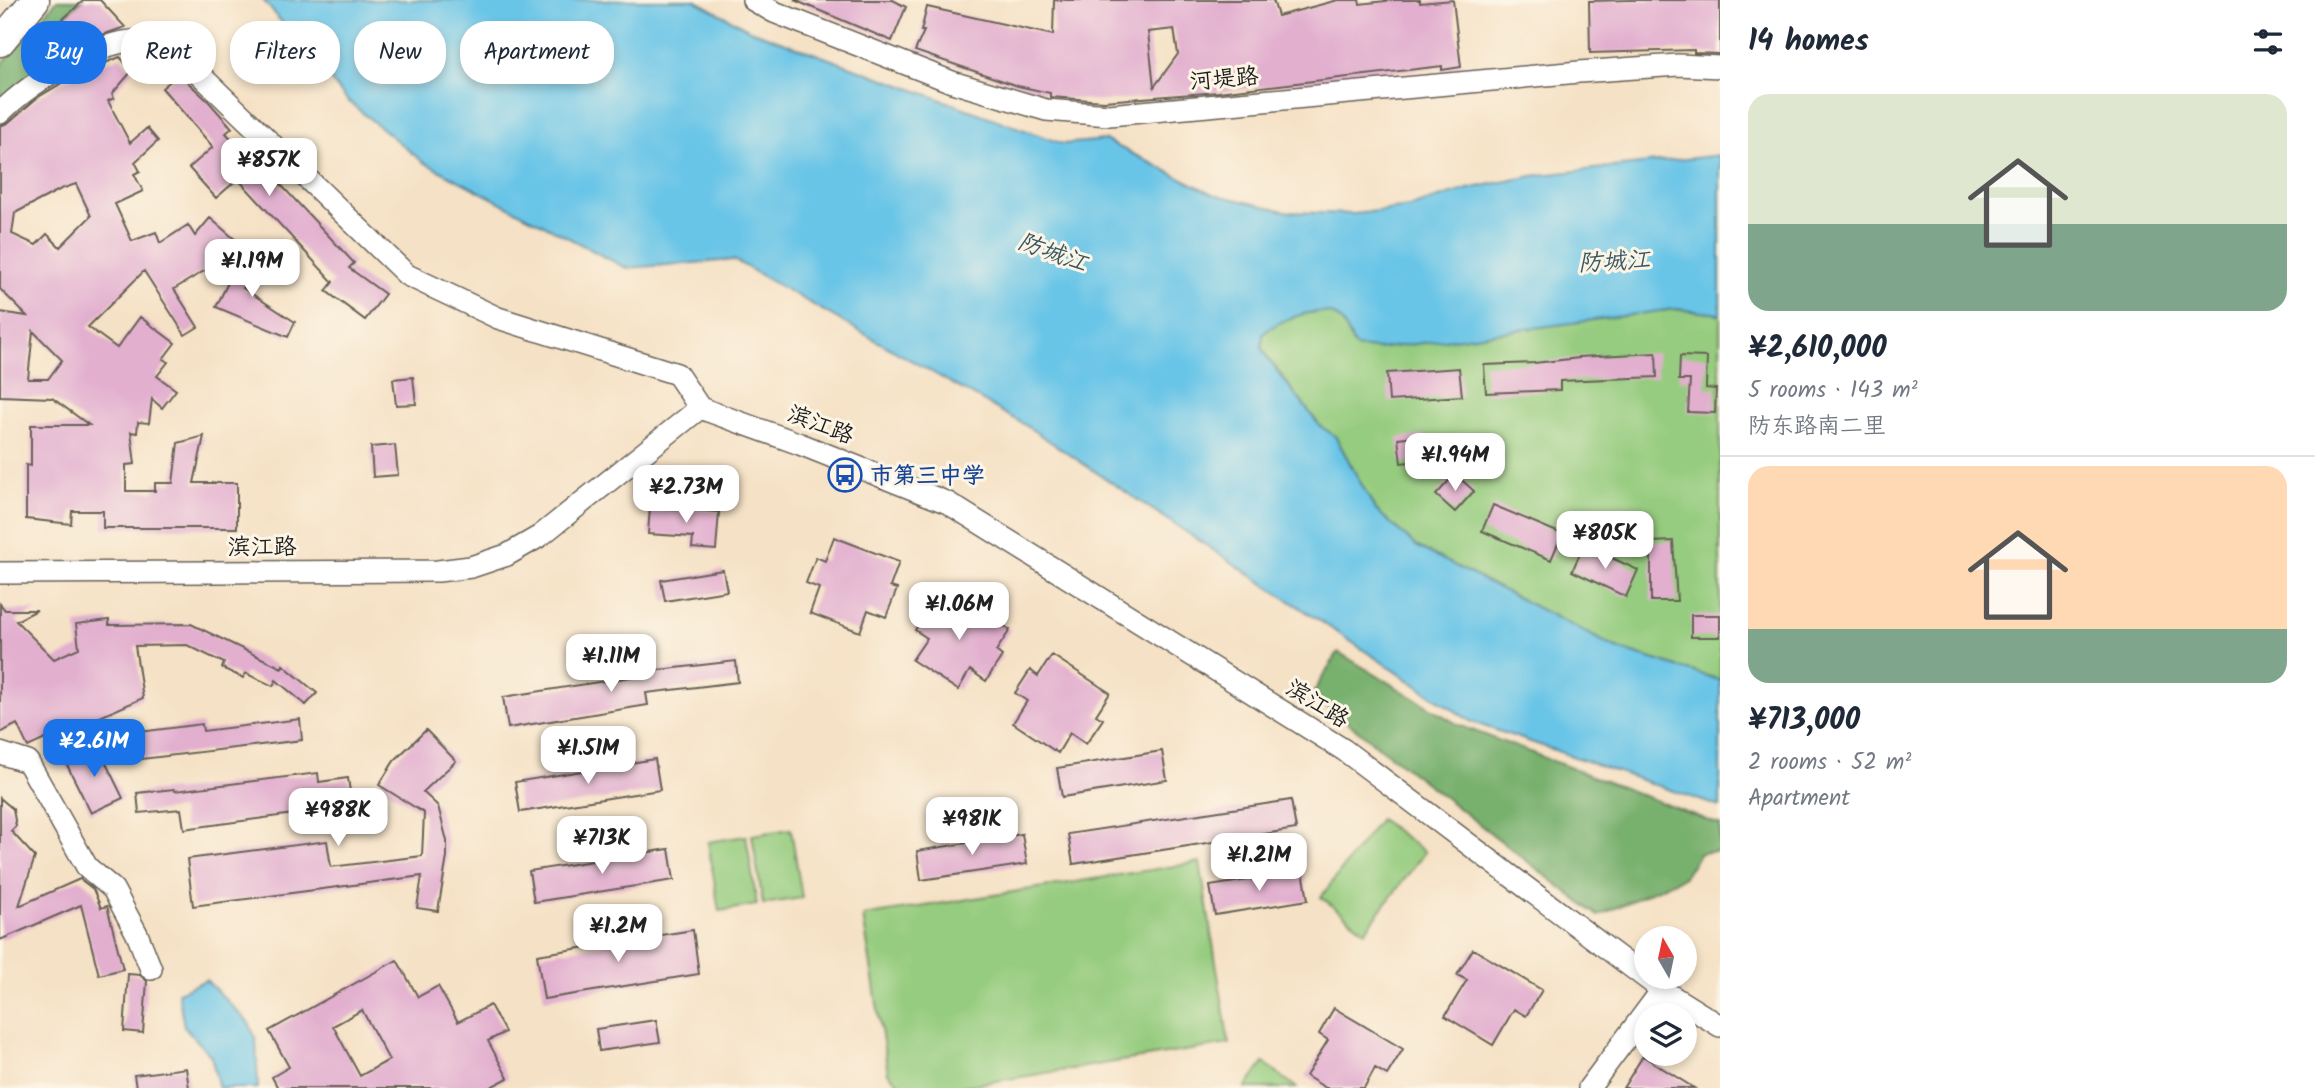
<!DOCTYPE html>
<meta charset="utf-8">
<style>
body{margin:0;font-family:Kalam,"LXGW WenKai TC",sans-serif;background:#f6f6f7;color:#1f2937;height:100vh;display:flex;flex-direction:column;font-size:26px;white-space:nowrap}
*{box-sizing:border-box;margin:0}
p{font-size:23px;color:#747a83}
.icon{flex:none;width:38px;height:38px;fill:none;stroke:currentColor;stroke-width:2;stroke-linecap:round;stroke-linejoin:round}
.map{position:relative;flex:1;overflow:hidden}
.drawer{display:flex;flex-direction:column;background:#fff;width:595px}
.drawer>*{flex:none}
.hud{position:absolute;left:21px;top:21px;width:665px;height:63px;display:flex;gap:14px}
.needle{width:46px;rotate:351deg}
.controls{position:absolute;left:1634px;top:926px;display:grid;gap:14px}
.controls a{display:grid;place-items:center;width:63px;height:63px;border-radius:50%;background:#fff;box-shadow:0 4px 10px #0003;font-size:35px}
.price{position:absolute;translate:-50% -60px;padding:0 16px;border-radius:14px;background:#fff;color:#222;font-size:23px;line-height:46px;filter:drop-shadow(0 2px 4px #0008)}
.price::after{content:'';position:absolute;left:50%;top:42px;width:21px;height:16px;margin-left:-10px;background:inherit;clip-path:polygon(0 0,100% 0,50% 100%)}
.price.on{background:#1a73e8;color:#fff}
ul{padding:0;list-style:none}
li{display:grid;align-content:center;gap:14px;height:371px;padding:0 28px}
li+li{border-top:2px solid #e0e1e3}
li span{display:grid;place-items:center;height:217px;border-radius:21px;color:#555}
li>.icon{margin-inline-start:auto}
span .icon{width:126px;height:126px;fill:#fffc;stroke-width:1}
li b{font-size:30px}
h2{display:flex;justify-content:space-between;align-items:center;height:84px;padding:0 28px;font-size:30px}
.chip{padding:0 24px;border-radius:28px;background:#fff;box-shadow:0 4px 10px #0003;font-size:24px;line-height:63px}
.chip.on{background:#1a73e8;color:#fff}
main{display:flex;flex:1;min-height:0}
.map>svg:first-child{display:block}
.green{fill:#96cc7f;stroke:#59744e;stroke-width:2}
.forest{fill:#78b06e;stroke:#4a6645;stroke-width:2}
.water{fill:#69c5e7;stroke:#427082;stroke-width:2}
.building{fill:#e2afcf;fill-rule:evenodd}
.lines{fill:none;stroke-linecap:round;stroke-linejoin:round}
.minor-casing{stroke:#686157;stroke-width:24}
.major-casing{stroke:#686157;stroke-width:31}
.minor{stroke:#fff;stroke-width:21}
.major{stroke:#fff;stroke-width:28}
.labels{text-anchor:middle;stroke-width:6;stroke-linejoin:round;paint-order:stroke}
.street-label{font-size:23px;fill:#1c1c1c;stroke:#fcf5e5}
.transit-label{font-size:23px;font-weight:bold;fill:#164399;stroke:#fcf5e5;text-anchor:start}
.water-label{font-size:24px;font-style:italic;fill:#375763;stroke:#fcf5e5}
</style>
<main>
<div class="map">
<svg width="1720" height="1088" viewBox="0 0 1720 1088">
<rect width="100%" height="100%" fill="#fcf5e5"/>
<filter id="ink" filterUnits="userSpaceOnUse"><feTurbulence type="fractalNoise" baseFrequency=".0143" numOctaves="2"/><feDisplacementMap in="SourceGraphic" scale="14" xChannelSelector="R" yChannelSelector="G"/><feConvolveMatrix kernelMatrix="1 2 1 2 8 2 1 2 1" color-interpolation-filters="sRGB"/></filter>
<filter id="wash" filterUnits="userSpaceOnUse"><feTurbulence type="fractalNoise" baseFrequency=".00686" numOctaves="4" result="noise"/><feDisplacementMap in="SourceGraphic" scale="28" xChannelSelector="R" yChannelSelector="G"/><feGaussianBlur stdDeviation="1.57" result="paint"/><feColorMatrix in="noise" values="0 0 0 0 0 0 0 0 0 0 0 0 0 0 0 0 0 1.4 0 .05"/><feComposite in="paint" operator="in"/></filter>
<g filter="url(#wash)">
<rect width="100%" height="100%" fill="#f5e1c5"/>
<path class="green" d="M1675,309L1720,314V680L1616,648L1416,546L1375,509L1335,436L1320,426L1268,358L1262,347L1263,334C1278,320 1320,303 1338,318C1346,325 1350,338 1355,346Z
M1380,819L1425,852L1365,931L1321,897Z
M791,829L802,898L763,904L752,835Z
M746,836L757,905L719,911L708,842Z
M1200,862L1229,1044L952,1088H904L888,1073L863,916Z
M1264,1063L1297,1088H1245Z"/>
<path class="forest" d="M57,0H82L37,41L46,67L0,102V66Z
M1338,652L1459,725L1720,825V851L1700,853L1684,877L1598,916L1312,695Z"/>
<path class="water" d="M263,0H695L750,30L1063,144L1105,140L1213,194L1289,212L1354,214L1410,207L1468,189L1532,176L1720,155V314L1675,309L1378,349L1355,347C1350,338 1346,325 1338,318C1320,303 1278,320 1263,334L1262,347L1268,359L1320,426L1335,436L1375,509L1416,546L1616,648L1720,680V807L1472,722L1025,425L734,260L626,268L423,162L348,101Z
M206,980L249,1023L256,1039L258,1088H219L211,1056L184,1026L178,992Z"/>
<g id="blocks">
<path class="building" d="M84,0H100L125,27L85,41L52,57L38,42Z
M794,0H893L906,7L892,41Z
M1054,0H1273L1278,16L1338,0H1359L1360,4L1394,0H1420V3L1453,0L1461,67L1442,70V66L1218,92L1104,101L1050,97V93L1018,86L915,51L924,31H921L927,7L1053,35ZM1174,29L1178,54L1154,87L1148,32Z
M1630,0H1720V54L1694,53V50L1590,53L1589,1Z
M120,57L132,71L112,94L114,98L108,101L130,143L147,128L158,141L135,162L140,171L134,174L143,191L115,204L132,241L156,232L160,243L188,225L195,236L210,218L244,247L174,289L198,327L185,335L144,271L88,327L117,348L140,317L175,343L163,359L168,362L157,376L176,390L162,408L152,399L149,423L138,422L137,433L131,432L135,464L126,465V491H155V483H173L178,443L204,436L194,483H237V528H103V511H72L71,524L26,519V465L31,466V425H89L52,398L0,396V312L27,316L0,289V126L8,123L37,98L75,75ZM76,184L91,216L60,247L47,234L36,245L12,234L15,213L61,189ZM33,331L62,360L48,379H28Z
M179,74L209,102L232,128L226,133L264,176L269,172L354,263L349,268L385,294L365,320L326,291L333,282L238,179L216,198L189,168L213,147L162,88Z
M245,248L264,264L243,288L295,322L288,337L216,307Z
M1656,353L1657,377L1560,381V390L1486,393L1484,365L1534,363L1579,358V357Z
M1680,356L1707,357L1706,388L1716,389L1715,413L1688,412L1690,380H1679Z
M1459,368L1462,396L1389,401L1387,373Z
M413,377L416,404L396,405L393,379Z
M1426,435L1429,460L1401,463L1398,438Z
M395,445L398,475L373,477L371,447Z
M1455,474L1474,491L1455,512L1436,495Z
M1493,505L1562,534L1551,560L1482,531Z
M650,507L719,512L716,550L692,548L693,537L648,534Z
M834,537L899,562L890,587L897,589L886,617L868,610L860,632L810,613L819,588L806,583L816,557L825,561Z
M1673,541L1677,601H1651V542Z
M1584,545L1638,570L1626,597L1572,571Z
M723,570L727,591L665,601L661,580Z
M951,591L1010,630L996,651L1002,656L986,681L970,670L958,690L912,660L927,638L915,630L930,607L938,612Z
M0,604L5,610H37L16,621L54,659L79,648L76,624L109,620V625L191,624L282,668L283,665L317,693L306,705L276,680L273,686L245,673L243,678L222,668L224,663L187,645L135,646L143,698L46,741L45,739L28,747L17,724L0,733Z
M1691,615H1720V637H1691Z
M1052,655L1110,693L1096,715L1103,719L1086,744L1070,733L1058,753L1013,723L1027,701L1015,693L1030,670L1038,676Z
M736,661L738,682L646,693L648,705L508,728L503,697L650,674V671Z
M300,719L302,740L142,759L139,732L202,724L203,731Z
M426,730L456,761L423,792L438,806L447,841V857L438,911L417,908L422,876L193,906L187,859L327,841L331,867L422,856L424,813L379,785L394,761Z
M97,745L123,798L91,813L65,761Z
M1162,751L1167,780L1062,797L1057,768Z
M655,759L660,790L520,812L515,782Z
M318,773L319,782L348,778L352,806L184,829L181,809L139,813L137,793L174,789L175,791Z
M0,798L13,809L16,826L11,831L35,857L19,906L80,879L93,889L101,908L107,906L123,969L99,975L81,905L0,940Z
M1291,800L1296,829L1073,864L1068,834Z
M1022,834L1027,864L921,880L917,851Z
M669,849L674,880L534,902L529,871Z
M1303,871L1308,900L1215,915L1210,886Z
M693,930L699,974L544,999L537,955Z
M1473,949L1542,990L1526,1016L1514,1009L1493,1045L1445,1016L1467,980L1457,975Z
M397,960L418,997L438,986L458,1022L490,1005L505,1032L488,1041L508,1078L489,1088H278L272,1077L289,1067L269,1031ZM362,1010L389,1060L360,1076L333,1026Z
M128,974L140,975L147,981L143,1033L124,1031Z
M1334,1008L1403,1049L1387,1075L1375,1068L1364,1088H1326L1306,1076L1328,1040L1319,1034Z
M656,1020L660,1042L599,1051L596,1029Z
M1643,1056L1694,1088H1623Z
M186,1068L189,1088H136L134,1075Z"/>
</g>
</g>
<g filter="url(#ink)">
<use href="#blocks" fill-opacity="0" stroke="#686157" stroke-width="2"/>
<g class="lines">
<defs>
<path id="minor" d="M753,0L774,12L952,82L1046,110L1109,115L1579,72L1678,65L1720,67
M0,113C30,82 103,35 148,41C159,43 179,59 190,65L407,275L498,318L677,374L700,408
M700,408L800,444L948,503L1344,750L1662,990L1720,1026
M0,573L438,571L471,567L507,555L540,536L700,408
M0,753L28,762L87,867L113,889L137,934L151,969
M1589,1088L1662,990"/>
<path id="major" d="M0,42L35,0"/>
</defs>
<use href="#minor" class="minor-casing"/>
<use href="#major" class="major-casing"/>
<use href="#minor" class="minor"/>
<use href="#major" class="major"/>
</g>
</g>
<defs>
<symbol id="bus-ring" viewBox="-11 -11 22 22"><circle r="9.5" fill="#fcf5e5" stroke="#1a4fb4" stroke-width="1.5"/><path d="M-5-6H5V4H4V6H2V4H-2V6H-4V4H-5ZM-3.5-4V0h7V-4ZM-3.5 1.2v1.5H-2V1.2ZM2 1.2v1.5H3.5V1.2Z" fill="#1a4fb4"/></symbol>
</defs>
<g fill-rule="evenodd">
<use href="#bus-ring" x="826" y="456" width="38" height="38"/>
</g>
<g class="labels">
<g class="street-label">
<text transform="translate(1224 78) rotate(-5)" y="8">河堤路</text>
<text transform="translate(821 424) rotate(21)" y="8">滨江路</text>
<text x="262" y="554">滨江路</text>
<text transform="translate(1318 703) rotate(32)" y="8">滨江路</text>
</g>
<g class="transit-label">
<text x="870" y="483">巿第三中学</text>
</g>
<g class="water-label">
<text transform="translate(1053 252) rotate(20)" y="8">防城江</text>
<text transform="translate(1614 261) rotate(-3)" y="8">防城江</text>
</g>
</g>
</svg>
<div class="controls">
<a><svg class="needle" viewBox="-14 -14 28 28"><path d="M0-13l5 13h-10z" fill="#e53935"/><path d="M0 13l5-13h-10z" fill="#747a83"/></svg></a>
<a><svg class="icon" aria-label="layers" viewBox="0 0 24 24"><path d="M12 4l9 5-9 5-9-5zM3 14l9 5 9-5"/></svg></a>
</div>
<b class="price" style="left:269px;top:198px">¥857K</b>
<b class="price" style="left:252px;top:299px">¥1.19M</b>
<b class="price" style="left:1455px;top:493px">¥1.94M</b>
<b class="price" style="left:686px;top:525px">¥2.73M</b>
<b class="price" style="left:1605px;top:571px">¥805K</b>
<b class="price" style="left:959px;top:642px">¥1.06M</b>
<b class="price" style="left:611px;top:694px">¥1.11M</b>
<b class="price on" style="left:94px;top:779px">¥2.61M</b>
<b class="price" style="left:588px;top:786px">¥1.51M</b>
<b class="price" style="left:338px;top:848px">¥988K</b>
<b class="price" style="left:972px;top:857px">¥981K</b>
<b class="price" style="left:602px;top:876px">¥713K</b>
<b class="price" style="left:1259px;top:893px">¥1.21M</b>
<b class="price" style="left:618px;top:964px">¥1.2M</b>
<div class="hud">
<a class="chip on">Buy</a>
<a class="chip">Rent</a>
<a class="chip">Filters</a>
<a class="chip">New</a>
<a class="chip">Apartment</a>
</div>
</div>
<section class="drawer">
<h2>14 homes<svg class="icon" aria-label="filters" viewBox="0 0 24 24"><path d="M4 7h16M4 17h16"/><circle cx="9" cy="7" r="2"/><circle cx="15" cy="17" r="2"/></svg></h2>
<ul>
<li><span style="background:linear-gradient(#dfe7d0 60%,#7fa58c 0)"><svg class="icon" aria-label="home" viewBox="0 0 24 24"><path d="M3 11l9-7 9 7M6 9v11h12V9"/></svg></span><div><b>¥2,610,000</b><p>5 rooms · 143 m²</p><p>防东路南二里</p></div></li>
<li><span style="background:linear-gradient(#ffd9b3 75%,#7fa58c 0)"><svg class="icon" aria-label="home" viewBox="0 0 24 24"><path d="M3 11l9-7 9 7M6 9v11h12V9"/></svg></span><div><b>¥713,000</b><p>2 rooms · 52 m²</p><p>Apartment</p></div></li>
</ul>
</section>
</main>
